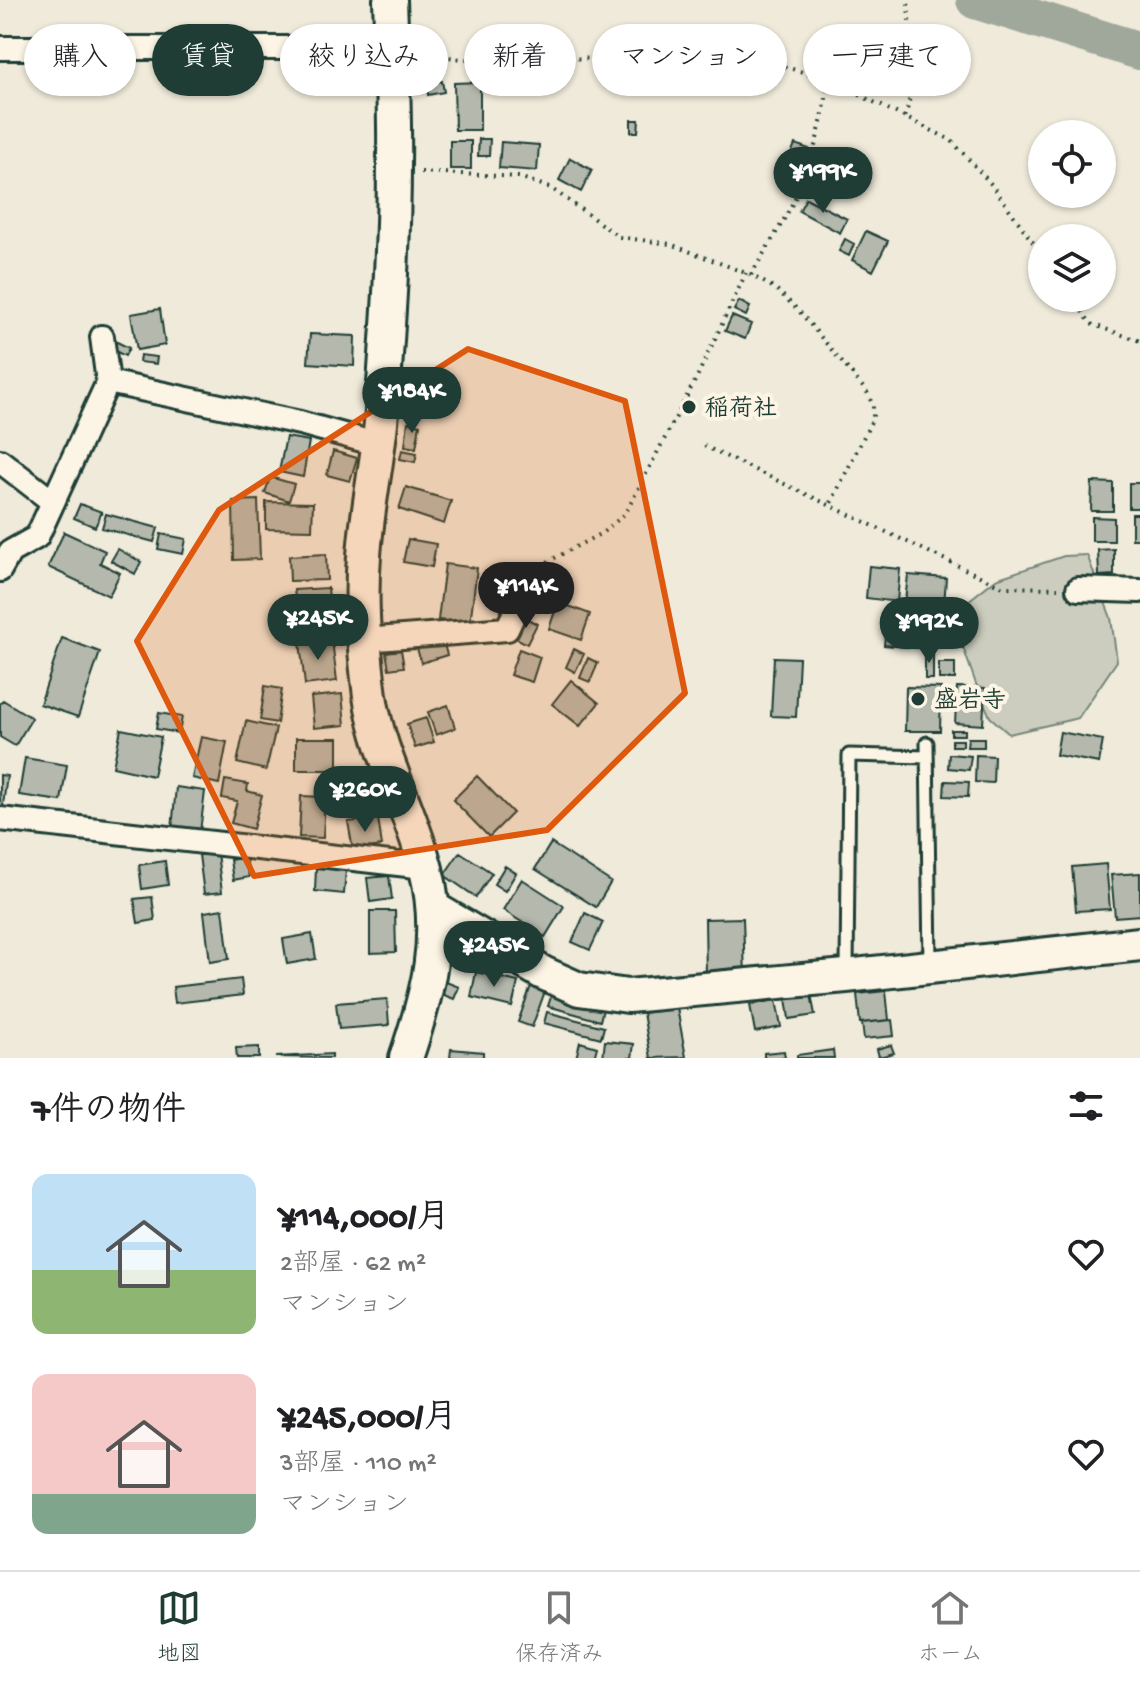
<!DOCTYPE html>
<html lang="ja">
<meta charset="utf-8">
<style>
body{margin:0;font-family:"Gochi Hand","Klee One",sans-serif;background:#f6f6f6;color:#202124;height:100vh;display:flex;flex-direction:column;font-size:30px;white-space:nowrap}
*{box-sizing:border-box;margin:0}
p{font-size:26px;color:#757577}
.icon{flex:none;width:44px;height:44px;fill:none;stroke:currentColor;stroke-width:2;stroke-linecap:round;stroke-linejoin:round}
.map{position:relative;height:1058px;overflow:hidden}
.sheet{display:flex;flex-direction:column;background:#fff;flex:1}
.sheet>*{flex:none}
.guide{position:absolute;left:24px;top:24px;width:1092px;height:72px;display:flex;gap:16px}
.controls{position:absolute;left:1028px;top:120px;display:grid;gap:16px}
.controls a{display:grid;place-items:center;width:88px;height:88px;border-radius:50%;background:#fff;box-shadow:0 2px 6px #0004;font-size:40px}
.price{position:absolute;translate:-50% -68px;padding:0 18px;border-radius:28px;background:#1f3d34;color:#fff;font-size:26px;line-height:52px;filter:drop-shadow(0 2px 4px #0008)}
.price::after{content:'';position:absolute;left:50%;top:48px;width:24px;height:18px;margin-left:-12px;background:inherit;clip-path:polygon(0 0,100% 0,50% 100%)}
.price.selected{background:#222;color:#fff}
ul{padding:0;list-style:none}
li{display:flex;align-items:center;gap:24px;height:200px;padding:0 32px}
li span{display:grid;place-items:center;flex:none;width:224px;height:160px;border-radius:16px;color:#555}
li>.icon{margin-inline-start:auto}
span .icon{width:96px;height:96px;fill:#fffc;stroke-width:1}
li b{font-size:34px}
h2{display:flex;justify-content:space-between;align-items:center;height:96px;padding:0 32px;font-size:34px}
.tag{padding:0 28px;border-radius:36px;background:#fff;box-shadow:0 2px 6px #0004;font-size:28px;line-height:72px}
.tag.selected{background:#1f3d34;color:#fff}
.menu{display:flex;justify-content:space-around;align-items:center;height:112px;border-top:2px solid #e0e0e0;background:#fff;font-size:22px;color:#757577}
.menu a{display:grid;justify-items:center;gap:4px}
.menu .selected{color:#1f3d34}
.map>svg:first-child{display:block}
.green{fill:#cccdbf;stroke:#76857a;stroke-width:2}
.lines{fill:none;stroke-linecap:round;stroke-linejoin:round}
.river{stroke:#9fa89a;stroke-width:38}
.building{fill:#b5b9ad;stroke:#1f3d34;stroke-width:2}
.lane-casing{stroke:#1f3d34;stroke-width:17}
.street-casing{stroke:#1f3d34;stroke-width:28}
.secondary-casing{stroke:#1f3d34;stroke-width:38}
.path{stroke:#1f3d34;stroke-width:4;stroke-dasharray:2 6;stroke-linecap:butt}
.lane{stroke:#fcf5e5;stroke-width:11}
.street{stroke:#fcf5e5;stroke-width:22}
.secondary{stroke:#fcf5e5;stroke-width:32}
.marked{fill:#de580e;fill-opacity:0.2;stroke:#de580e;stroke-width:6;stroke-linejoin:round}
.poi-dot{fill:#1f3d34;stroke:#fcf5e5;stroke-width:3}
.labels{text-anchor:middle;stroke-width:8;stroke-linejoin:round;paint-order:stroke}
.poi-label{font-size:24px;font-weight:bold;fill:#1f3d34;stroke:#fcf5e5;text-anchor:start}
</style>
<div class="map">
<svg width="1140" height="1058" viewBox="0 0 1140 1058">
<rect width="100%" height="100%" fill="#efeada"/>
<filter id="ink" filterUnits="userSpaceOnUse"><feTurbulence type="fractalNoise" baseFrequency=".0125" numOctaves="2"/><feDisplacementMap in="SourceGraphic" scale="16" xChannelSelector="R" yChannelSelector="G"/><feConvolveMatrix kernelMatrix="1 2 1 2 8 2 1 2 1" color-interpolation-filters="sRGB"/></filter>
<g filter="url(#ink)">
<path class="green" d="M1087,555L1111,618L1117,661L1078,718L1009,734L990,717L976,684L957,630L963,605L996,579L1064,556Z"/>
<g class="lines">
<path class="river" d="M975,0L1140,51"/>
</g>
<path class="building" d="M489,73L506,74L505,91L489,90Z
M442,81L444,92L428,95L427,83Z
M480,82V130H455L454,83Z
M631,120H639L638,132H631Z
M479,139H490L489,156H478Z
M450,141H471V169H450Z
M501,142L539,145L537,171L499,168Z
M795,144L809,149L804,159L791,154Z
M570,158L592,170L581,192L559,180Z
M806,198L847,219L840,233L799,211Z
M866,231L888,241L873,271L852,260Z
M845,239L854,244L849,256L839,251Z
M739,301L750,307L746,316L734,310Z
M160,309L165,345L137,350L131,314Z
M732,316L751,324L745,339L725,331Z
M310,334L355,336L354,366L308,363Z
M115,341L129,348L125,356L111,349Z
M140,355L157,357L156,364L139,362Z
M408,422L420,425L416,448L405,446Z
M286,437L309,441L303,477L279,472Z
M402,450L417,453L415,462L400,459Z
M333,451L357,458L350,481L327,475Z
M270,477L294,484L289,501L265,493Z
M1092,482L1113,483V511H1091Z
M1129,483H1140V508H1129Z
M406,487L451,501L444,524L399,509Z
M258,500L260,559L234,560L233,501Z
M266,502L313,503L312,530L266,529Z
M80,504L102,512L95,527L74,518Z
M106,514L158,528L154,542L102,528Z
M1132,514H1140V539H1132Z
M1092,517L1114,518V541H1092Z
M64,532L105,551L100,563L120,573L109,596L48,567Z
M161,534L186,539L183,554L158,549Z
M408,539L436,544L432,567L403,562Z
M118,549L141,562L135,574L111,561Z
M1114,549V575L1099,576L1098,550Z
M326,554L327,580L290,581L289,556Z
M445,564L477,568L470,624L438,620Z
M869,566L900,569L897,602L866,598Z
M908,575L946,578L944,605L905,601Z
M328,588L331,621L298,623L294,590Z
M558,602L590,614L581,640L549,629Z
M934,613L966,617L963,648L931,644Z
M524,617L537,624L527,644L514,637Z
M887,619L922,622L919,648L884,645Z
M62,638L100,652L78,717L40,704Z
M332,640L337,681L305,685L300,643Z
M443,641L447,655L421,663L417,648Z
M519,649L540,657L532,682L510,675Z
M574,649L584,654L575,672L566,667Z
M401,650L404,667L389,669L386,652Z
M925,651H933V679H925Z
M774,657L799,658L796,717L771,716Z
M588,658L598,663L590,682L580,678Z
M939,663H955V679H939Z
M571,680L599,703L580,726L552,704Z
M265,686L282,689L277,723L260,720Z
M906,687L941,688L940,731H905Z
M957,687L985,688L983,725L955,723Z
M342,694L345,725L314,728L311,697Z
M3,700L32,718L15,746L0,737V704Z
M448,705L455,728L436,735L428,712Z
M159,713L182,717L179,733L156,729Z
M426,718L434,742L415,748L407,724Z
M246,721L276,728L266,770L237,763Z
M121,729L161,737L153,776L113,767Z
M951,730H965V735H951Z
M1060,732L1103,740L1099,763L1056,755Z
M201,737L227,742L219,784L192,778Z
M296,738H338V770H296Z
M968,738H984V747H967Z
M952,740H963V746H952Z
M949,754L971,756L969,770L948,768Z
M976,755L994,756L993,783L975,782Z
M25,758L67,765L61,801L19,795Z
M0,775L7,776L2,812H0Z
M477,776L513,813L489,837L453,800Z
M225,780L248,784L247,791L262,795L253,829L231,823L237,801L222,798Z
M945,781L969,782L968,797L944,796Z
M176,787L205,791L200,832L172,829Z
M301,796L325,797L323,838L299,837Z
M378,818L382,846L353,850L348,822Z
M551,843L611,882L596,907L535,869Z
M460,852L492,873L476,897L444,875Z
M217,853L222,892L204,894L199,855Z
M246,857L249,877L233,880L230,860Z
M165,861L168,885L142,889L139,865Z
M1106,864L1110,909L1076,911L1072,867Z
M505,866L516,873L505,891L494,884Z
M316,868L346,870L344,894L315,891Z
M1140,873V915L1115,917L1111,875Z
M389,876L392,899L370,902L367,878Z
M522,879L564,906L545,937L503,910Z
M152,897L155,920L138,923L134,899Z
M223,909L229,959L210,962L204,912Z
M370,911H395L396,952L370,953Z
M585,913L603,922L590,950L572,942Z
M743,918L745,976H706L705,919Z
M312,934L316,959L287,964L283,939Z
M476,972L518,982L512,1007L471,997Z
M241,979L243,995L175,1003L173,987Z
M446,982L459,987L454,999L441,994Z
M531,986L545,991L532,1027L518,1022Z
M886,991L889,1020L860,1023L857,994Z
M552,994L603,1009L600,1021L548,1006Z
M811,994L815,1015L789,1019L786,998Z
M387,999L389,1025L339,1029L336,1003Z
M776,1000L781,1027L755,1032L750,1005Z
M677,1008L686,1057L651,1058L643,1013Z
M547,1012L604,1027L601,1038L544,1023Z
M892,1020L894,1036L864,1039L862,1023Z
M605,1041L634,1044L632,1058H603Z
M580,1042L597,1047L594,1058H576Z
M891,1045L894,1053L879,1057L877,1049Z
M259,1047V1058H237L236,1048Z
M451,1049L483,1052V1058H450Z
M833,1050L834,1058H797V1055Z
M784,1051L785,1058H764V1053Z
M332,1054V1058L276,1057Z"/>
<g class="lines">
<defs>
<path id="lane" d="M927,743L930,963
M847,971L849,755L927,757"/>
<path id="street" d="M0,48H392
M108,382L300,423L380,445
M0,461L53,502
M0,570L10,552L37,537L108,382L102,337
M1078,589L1140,591
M364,640L507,629L529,582
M0,819L425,867"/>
<path id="secondary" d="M390,0C392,54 395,109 394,164C394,247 388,329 382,412C378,461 367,508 364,556C360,603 364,649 370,696C379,756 411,810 426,869C443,937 428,993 406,1058
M433,908L543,973L579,989L628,996L846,976L1140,944"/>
</defs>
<use href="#lane" class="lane-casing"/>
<use href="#street" class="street-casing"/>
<use href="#secondary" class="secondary-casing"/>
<path class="path" d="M418,52L461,59L736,58L769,62L829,80L951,140L992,185L1042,255
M905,117C917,81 909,37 908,0
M421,172L519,177L551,188L619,237L670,244L751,275L776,289L799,311L867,392L873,406V418L829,507
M751,275C766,249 784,222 797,194C814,158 823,119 829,80
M1073,298L1091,324L1140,341
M704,446L1003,587L1058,588
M542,568L547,562L602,533L625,514L697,377L746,273"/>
<use href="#lane" class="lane"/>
<use href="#street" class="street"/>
<use href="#secondary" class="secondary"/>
</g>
</g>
<path class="marked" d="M468,349L625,401L685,693L547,830L254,876L137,641L219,510Z"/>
<g class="poi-dot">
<circle cx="689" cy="407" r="8"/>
<circle cx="918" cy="699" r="8"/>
</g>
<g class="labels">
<g class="poi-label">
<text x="705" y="415">稲荷社</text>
<text x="934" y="707">盛岩寺</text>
</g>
</g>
</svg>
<div class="controls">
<a><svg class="icon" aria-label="locate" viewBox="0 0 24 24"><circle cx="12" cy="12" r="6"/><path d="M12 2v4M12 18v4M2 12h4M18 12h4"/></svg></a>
<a><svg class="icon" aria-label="layers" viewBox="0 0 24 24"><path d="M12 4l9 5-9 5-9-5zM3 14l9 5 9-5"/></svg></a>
</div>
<b class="price" style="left:823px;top:215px">¥199K</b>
<b class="price" style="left:412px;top:435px">¥184K</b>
<b class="price selected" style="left:526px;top:630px">¥114K</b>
<b class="price" style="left:318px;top:662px">¥245K</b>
<b class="price" style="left:929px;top:665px">¥192K</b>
<b class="price" style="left:365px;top:834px">¥260K</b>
<b class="price" style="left:494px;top:989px">¥245K</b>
<div class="guide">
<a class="tag">購入</a>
<a class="tag selected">賃貸</a>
<a class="tag">絞り込み</a>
<a class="tag">新着</a>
<a class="tag">マンション</a>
<a class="tag">一戸建て</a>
</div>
</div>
<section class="sheet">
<h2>7件の物件<svg class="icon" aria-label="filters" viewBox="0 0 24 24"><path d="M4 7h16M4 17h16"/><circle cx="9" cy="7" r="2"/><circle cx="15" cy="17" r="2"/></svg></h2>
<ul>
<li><span style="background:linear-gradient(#bfe0f5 60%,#8fb573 0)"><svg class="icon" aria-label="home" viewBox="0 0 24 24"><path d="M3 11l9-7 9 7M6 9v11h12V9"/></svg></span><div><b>¥114,000/月</b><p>2部屋 · 62 m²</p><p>マンション</p></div><svg class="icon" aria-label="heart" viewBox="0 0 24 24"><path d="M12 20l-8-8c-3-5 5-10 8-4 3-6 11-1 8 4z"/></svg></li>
<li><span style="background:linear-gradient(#f6c9c9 75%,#7fa58c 0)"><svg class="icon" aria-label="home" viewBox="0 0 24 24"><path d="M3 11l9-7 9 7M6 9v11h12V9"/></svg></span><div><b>¥245,000/月</b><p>3部屋 · 110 m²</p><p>マンション</p></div><svg class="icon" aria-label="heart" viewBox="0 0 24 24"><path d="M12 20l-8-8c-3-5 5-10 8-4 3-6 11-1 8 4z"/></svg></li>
</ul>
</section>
<nav class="menu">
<a class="selected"><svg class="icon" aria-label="map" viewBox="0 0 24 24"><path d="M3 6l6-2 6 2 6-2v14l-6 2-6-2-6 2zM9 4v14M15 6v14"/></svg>地図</a>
<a><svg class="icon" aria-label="saved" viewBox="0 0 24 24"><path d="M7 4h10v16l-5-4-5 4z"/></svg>保存済み</a>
<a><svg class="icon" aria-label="home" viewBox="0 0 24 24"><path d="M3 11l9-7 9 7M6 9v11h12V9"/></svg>ホーム</a>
</nav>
